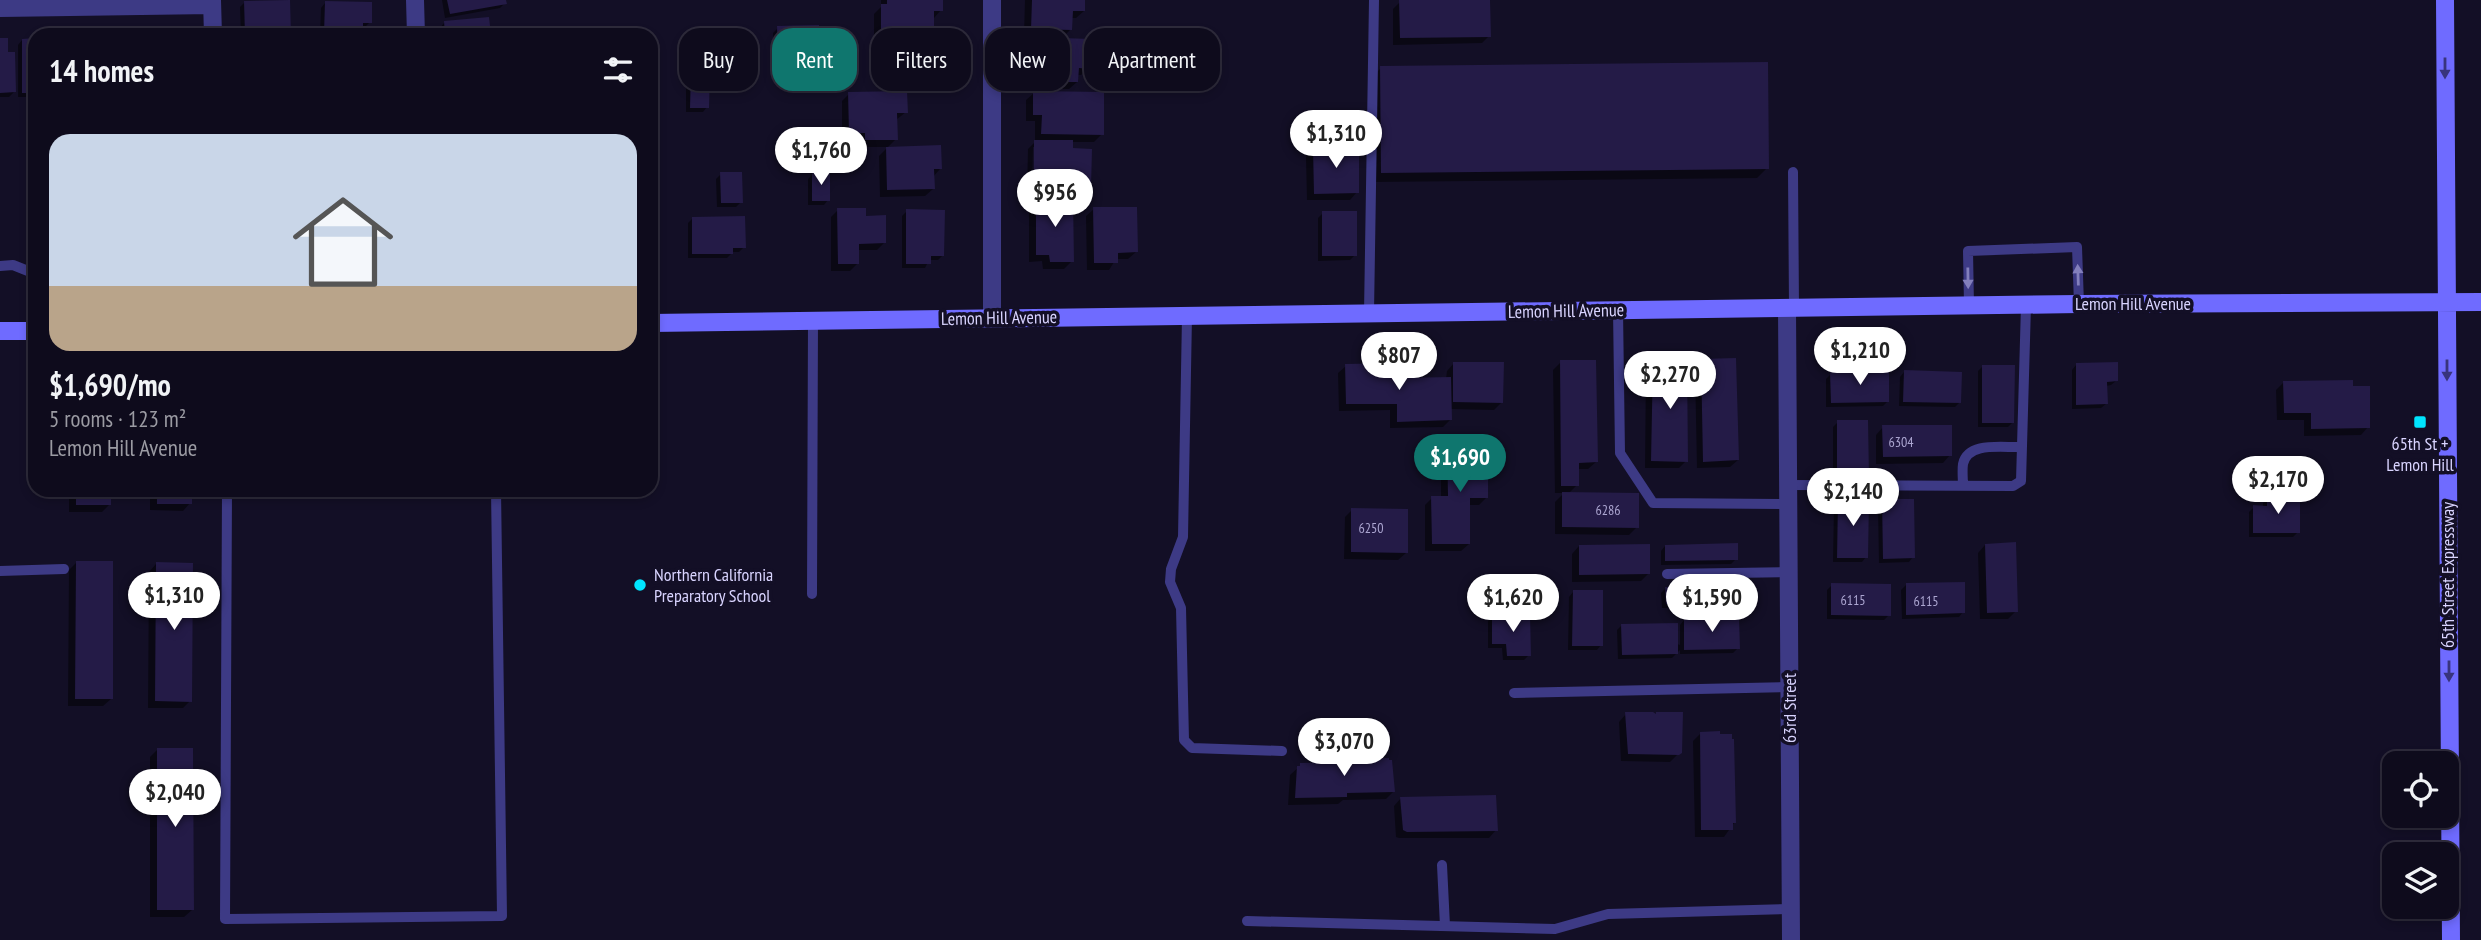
<!DOCTYPE html>
<meta charset="utf-8">
<style>
body{margin:0;font-family:"PT Sans Narrow",sans-serif;background:#171425;color:#f1f3f6;height:100vh;display:flex;flex-direction:column;font-size:26px;white-space:nowrap}
*{box-sizing:border-box;margin:0}
p{font-size:23px;color:#9b9ba3}
.icon{flex:none;width:38px;height:38px;fill:none;stroke:currentColor;stroke-width:2;stroke-linecap:round;stroke-linejoin:round}
.map{position:relative;flex:1;overflow:hidden}
.drawer{position:absolute;left:28px;top:28px;width:630px;height:469px;display:flex;flex-direction:column;background:#0e0b1c;border-radius:21px;box-shadow:0 4px 10px #0003,0 0 0 2px #2e2b3b}
.drawer>*{flex:none}
.hud{position:absolute;left:679px;top:28px;width:665px;height:63px;display:flex;gap:14px}
.buttons{position:absolute;left:2382px;top:751px;display:grid;gap:14px}
.buttons a{display:grid;place-items:center;width:77px;height:77px;border-radius:14px;background:#0e0b1c;box-shadow:0 4px 10px #0003,0 0 0 2px #2e2b3b;font-size:35px}
.price{position:absolute;translate:-50% -60px;padding:0 16px;border-radius:24px;background:#fff;color:#222;font-size:23px;line-height:46px;filter:drop-shadow(0 2px 4px #0008)}
.price::after{content:'';position:absolute;left:50%;top:42px;width:21px;height:16px;margin-left:-10px;background:inherit;clip-path:polygon(0 0,100% 0,50% 100%)}
.price.on{background:#0f766e;color:#fff}
ul{padding:0;list-style:none}
li{display:grid;align-content:center;gap:14px;height:371px;padding:0 21px}
li span{display:grid;place-items:center;height:217px;border-radius:21px;color:#555}
li>.icon{margin-inline-start:auto}
span .icon{width:126px;height:126px;fill:#fffc;stroke-width:1}
li b{font-size:30px}
h2{display:flex;justify-content:space-between;align-items:center;height:84px;padding:0 21px;font-size:30px}
.pill{padding:0 24px;border-radius:21px;background:#0e0b1c;box-shadow:0 4px 10px #0003,0 0 0 2px #2e2b3b;font-size:24px;line-height:63px}
.pill.on{background:#0f766e;color:#fff}
.map>svg:first-child{display:block}
.shadow{fill:#0007}
.building{fill:#241b47}
.lines{fill:none;stroke-linecap:round;stroke-linejoin:round}
.lane{stroke:#3d3a85;stroke-width:10}
.street{stroke:#3d3a85;stroke-width:18}
.secondary{stroke:#6f6bff;stroke-width:18}
.oneway{fill:#38347d}
.oneway2{fill:#837fbc}
.poi-dot{fill:#00e5ff;stroke:#130f26;stroke-width:2.5}
.labels{text-anchor:middle;stroke-width:7;stroke-linejoin:round;paint-order:stroke}
.number-label{font-size:14px;fill:#aca6d1}
.street-label{font-size:18px;fill:#d9d4ff;stroke:#130f26}
.poi-label{font-size:18px;fill:#d9d4ff;stroke:#130f26}
</style>
<div class="map">
<svg width="2481" height="940" viewBox="0 0 2481 940">
<rect width="100%" height="100%" fill="#130f26"/>
<path class="shadow" d="M442,0H504L505,3L500,8L445,18Z
M881,0H941V10L934,18L932,30L924,39L939,83L932,90L883,89L884,46L892,38H874V14L881,7Z
M1025,0H1084V11L1076,18H1071V29L1060,40L1089,68L1081,75H1077V82L1069,89L1033,88L1034,68H1025V47L1036,36L1024,35Z
M245,2L289,35H241L240,7Z
M1400,2L1489,36L1482,43L1393,45V9Z
M325,3L370,22L365,27H361L360,35H320L321,8Z
M444,23L490,35H440V28Z
M778,28L818,57L814,62L774,63L773,33Z
M1118,37L1138,79L1133,84L1112,83L1114,42Z
M0,40L6,54L14,92L9,97H0Z
M22,40H35V97H18V45Z
M1381,68L1767,168L1757,178L1372,182L1371,78Z
M691,74L707,107L703,112H686V79Z
M1034,93L1102,134L1094,142H1072V150L1090,188L1082,195L1035,194L1036,147H1033L1032,194H1027L1028,149L1035,142V121H1026V100Z
M849,94L906,112L896,120V139L887,148L940,169L933,177V189L925,196L880,197L879,156L888,147H858V140H842V101Z
M1313,149L1357,192L1350,200H1307L1306,157Z
M721,174L741,202L736,207H717L716,179Z
M813,174L828,200L824,205H808V179Z
M1036,200L1072,261L1064,269H1043L1042,261L1029,262V208Z
M1094,209L1136,252L1128,259H1116L1109,270H1087L1086,216Z
M838,210L864,217L885,242L877,250H858V263L850,271H831V217Z
M907,211L943,255L938,260H929L925,268H902V216Z
M1323,213L1355,255L1350,260L1318,261V218Z
M692,219L744,247L739,252H733L727,258H688V223Z
M1653,360L1686,461L1679,468H1645L1646,368Z
M1702,360L1738,460L1730,467L1697,468L1695,368Z
M1561,362L1596,462L1588,469H1577V485L1568,494L1637,527L1629,535L1555,534V502L1564,493H1555L1553,370Z
M1454,363L1502,402L1494,410L1450,409V420L1443,427L1390,428V410L1339,411L1338,373L1346,366L1397,380L1446,379L1447,371Z
M2076,365L2116,381L2111,385L2106,386V404L2101,408L2072,409V370Z
M1983,366L2012,423L2008,427H1978V371Z
M1904,372L1960,402L1955,407L1899,406L1900,377Z
M1831,374L1887,402L1883,406L1826,407V379Z
M2284,382L2368,427L2361,435L2304,436V420H2277L2276,390Z
M1838,422L1867,476L1862,481H1833V427Z
M1883,427L1950,455L1943,463L1876,464V435Z
M1448,447L1486,498L1479,505H1468L1469,544L1461,551H1425V505L1432,498H1441V454Z
M2254,459L2305,474L2300,478H2249V464Z
M69,490H110L109,505L102,512H69Z
M150,490H190V503L183,511L150,510Z
M2268,498L2298,532L2293,537H2249V512L2254,507H2263V503Z
M1839,501L1866,557L1862,562H1833L1834,505Z
M1883,501L1913,557L1909,562L1879,563L1878,506Z
M1352,510L1406,553L1398,560L1344,559L1345,517Z
M1985,545L2016,611L2008,619H1980L1978,553Z
M1579,546L1648,574L1641,581L1572,582V554Z
M1665,546L1736,559L1731,564L1661,565V551Z
M77,562L111,699L103,706H68L69,570Z
M156,564L190,701L183,708H148L149,572Z
M1832,585L1889,615L1884,620L1827,619V590Z
M1906,585L1963,612L1959,617L1902,619L1901,590Z
M1666,588L1736,602L1731,607L1662,608L1661,593Z
M1573,592L1601,645L1597,650H1568L1569,597Z
M1493,616L1529,655L1524,660H1503L1502,648H1488V621Z
M1684,620L1738,648L1733,653L1680,654V650L1672,658L1618,659L1617,630L1622,625L1680,645V625Z
M1626,714L1680,752L1670,762L1621,761L1619,722Z
M1701,733L1734,823L1724,837H1695L1693,741Z
M158,749L192,910L184,917H150V757Z
M1346,762L1394,791L1386,799L1343,800L1338,804L1288,805L1290,775L1301,765H1343Z
M1401,798L1496,830L1489,838H1399L1396,837L1394,806Z"/>
<path class="building" d="M290,0L291,35H245L244,1Z
M447,0H506L507,4L450,14Z
M887,0H943V11H934V31L881,32V4H887Z
M1032,0H1085V11H1073L1072,30L1031,29Z
M1399,0H1490L1491,37L1400,38Z
M325,1L372,2V23H363V34H324Z
M489,17L491,35H445L444,21Z
M819,25L820,58L778,59L777,26Z
M562,26V35H528V27Z
M1118,35L1141,36L1139,80L1116,79Z
M891,37L942,38L941,83L890,82Z
M1032,37L1091,39L1090,69L1079,68L1078,82H1040L1041,62H1031Z
M0,38H8V52H15L16,92L0,93Z
M35,38V93H22V39Z
M1768,62L1769,169L1381,173L1380,66Z
M691,72H710L709,108H690Z
M907,91L908,113H897L898,140H865V133H849L848,92Z
M1033,91L1104,92V135L1041,134L1042,115H1033Z
M651,102H653L654,145H651Z
M1034,140H1073V148L1092,149L1091,188H1034Z
M941,145L942,169H934L935,189L887,190L886,147Z
M1359,147V193L1314,194L1313,148Z
M720,172H742L743,203H721Z
M812,173H830V201H812Z
M1036,198H1073L1074,262H1050L1049,255H1036Z
M1093,207H1137L1138,252L1118,253V263H1094Z
M837,208H866V216L886,215V243L859,244V264H838Z
M906,209L945,210L944,256H931V264H906Z
M1322,211H1357V256H1322Z
M745,216L746,248H733V254H692V217Z
M1736,358L1739,460L1703,462L1701,359Z
M1653,359H1687L1688,462L1651,461Z
M1560,360H1596L1598,462L1579,463V486H1561Z
M1453,362H1504L1503,403L1453,402Z
M2118,362V381L2107,382L2108,404L2076,405V363Z
M1398,363V378L1451,377L1452,420L1397,422V404H1346L1345,364Z
M1982,365H2015L2014,423H1982Z
M1904,370L1962,372L1961,403L1903,402Z
M1889,371V402L1831,403L1830,372Z
M2353,380V386H2370V428L2311,429V413H2284L2283,381Z
M1837,420H1868L1869,477H1837Z
M1882,425H1952V456L1883,457Z
M1447,445H1488V498H1470V544H1432L1431,496H1448Z
M2253,457L2307,458V474H2253Z
M76,490H111V505H76Z
M157,490H192V504H157Z
M1562,492L1639,493V528L1562,527Z
M2267,497H2300V533H2253V505L2267,506Z
M1838,499H1869L1868,558H1837Z
M1882,499H1914L1915,558L1883,559Z
M1351,508L1408,509V553L1351,552Z
M2016,542L2018,612L1987,613L1985,544Z
M1738,543V560L1665,561V545Z
M1650,544V574L1579,575V545Z
M76,561H113V699H75Z
M156,562L193,563L192,702L155,701Z
M1965,582V613L1906,615V583Z
M1831,583L1891,584V616L1831,615Z
M1738,586V603L1666,604L1665,587Z
M1573,590H1603V646H1572Z
M1530,614L1531,656H1507L1506,644H1492V615Z
M1684,618H1739L1740,649L1684,650Z
M1678,623V654L1622,655L1621,624Z
M1625,712H1653L1656,714V712H1683L1682,753L1679,755L1628,754Z
M1720,731V734H1732V739H1734L1736,823H1733V830H1701L1700,732Z
M157,748H193L194,910H157Z
M1389,758V760H1392L1395,792L1347,793V797L1295,798L1297,766H1300V763L1342,762L1345,765V761L1348,759Z
M1496,795L1498,831L1407,832L1403,830L1400,797Z"/>
<g class="lines">
<path class="lane" d="M1793,172L1794,308
M0,266L13,265L33,273L35,306
M1969,305L1968,251L2077,247L2079,304
M1618,310L1620,453L1653,503L1789,504
M1369,313L1374,0
M1187,316L1183,537L1171,569L1170,582L1181,608L1184,740L1192,748L1282,751
M1788,485L2013,486L2021,481L2026,305
M1963,486C1963,479 1962,471 1963,464C1968,441 2003,448 2022,447
M227,490L225,919L502,916L496,490
M0,571L64,569
M1667,574L1789,572
M812,594L813,320
M1514,693L1790,687
M1442,865L1445,926
M1247,921L1555,929L1608,914L1791,909"/>
<path class="street" d="M212,0L213,35
M415,0L416,35
M992,0V318
M0,8L212,5
M1787,308L1791,940"/>
<path class="secondary" d="M2445,0L2451,940
M651,323L2079,304L2481,302
M0,331H35"/>
</g>
<defs><path id="oneway-solid" d="M-6-.8H1V-3.2L6.5 0L1 3.2V.8H-6Z" transform="scale(1.75)"/></defs>
<g class="oneway">
<use href="#oneway-solid" transform="translate(2445 68) rotate(90)"/>
<use href="#oneway-solid" transform="translate(2447 370) rotate(90)"/>
<use href="#oneway-solid" transform="translate(2449 671) rotate(90)"/>
</g>
<g class="oneway2">
<use href="#oneway-solid" transform="translate(2078 275) rotate(-92)"/>
<use href="#oneway-solid" transform="translate(1968 278) rotate(89)"/>
</g>
<g class="poi-dot">
<rect x="2413" y="415" width="14" height="14" rx="3.5"/>
<circle cx="640" cy="585" r="7"/>
</g>
<g class="labels">
<g class="number-label">
<text x="1901" y="447">6304</text>
<text x="1608" y="515">6286</text>
<text x="1371" y="533">6250</text>
<text x="1853" y="605">6115</text>
<text x="1926" y="606">6115</text>
</g>
<g class="street-label">
<text x="2133" y="310">Lemon Hill Avenue</text>
<text transform="translate(1566 311) rotate(-1)" y="6">Lemon Hill Avenue</text>
<text transform="translate(999 318) rotate(-1)" y="6">Lemon Hill Avenue</text>
<text transform="translate(2448 575) rotate(-90)" y="6">65th Street Expressway</text>
<text transform="translate(1790 708) rotate(-90)" y="6">63rd Street</text>
</g>
<g class="poi-label">
<text x="2420" y="450">65th St +<tspan x="2420" dy="21">Lemon Hill</tspan></text>
<text x="654" y="581" text-anchor="start">Northern California<tspan x="654" dy="21">Preparatory School</tspan></text>
</g>
</g>
</svg>
<div class="buttons">
<a><svg class="icon" aria-label="locate" viewBox="0 0 24 24"><circle cx="12" cy="12" r="6"/><path d="M12 2v4M12 18v4M2 12h4M18 12h4"/></svg></a>
<a><svg class="icon" aria-label="layers" viewBox="0 0 24 24"><path d="M12 4l9 5-9 5-9-5zM3 14l9 5 9-5"/></svg></a>
</div>
<b class="price" style="left:1336px;top:170px">$1,310</b>
<b class="price" style="left:821px;top:187px">$1,760</b>
<b class="price" style="left:1055px;top:229px">$956</b>
<b class="price" style="left:1860px;top:387px">$1,210</b>
<b class="price" style="left:1399px;top:392px">$807</b>
<b class="price" style="left:1670px;top:411px">$2,270</b>
<b class="price on" style="left:1460px;top:494px">$1,690</b>
<b class="price" style="left:2278px;top:516px">$2,170</b>
<b class="price" style="left:1853px;top:528px">$2,140</b>
<b class="price" style="left:174px;top:632px">$1,310</b>
<b class="price" style="left:1513px;top:634px">$1,620</b>
<b class="price" style="left:1712px;top:634px">$1,590</b>
<b class="price" style="left:1344px;top:778px">$3,070</b>
<b class="price" style="left:175px;top:829px">$2,040</b>
<div class="hud">
<a class="pill">Buy</a>
<a class="pill on">Rent</a>
<a class="pill">Filters</a>
<a class="pill">New</a>
<a class="pill">Apartment</a>
</div>
<section class="drawer">
<h2>14 homes<svg class="icon" aria-label="filters" viewBox="0 0 24 24"><path d="M4 7h16M4 17h16"/><circle cx="9" cy="7" r="2"/><circle cx="15" cy="17" r="2"/></svg></h2>
<ul>
<li><span style="background:linear-gradient(#c9d6e8 70%,#b9a48a 0)"><svg class="icon" aria-label="home" viewBox="0 0 24 24"><path d="M3 11l9-7 9 7M6 9v11h12V9"/></svg></span><div><b>$1,690/mo</b><p>5 rooms · 123 m²</p><p>Lemon Hill Avenue</p></div></li>
</ul>
</section>
</div>
